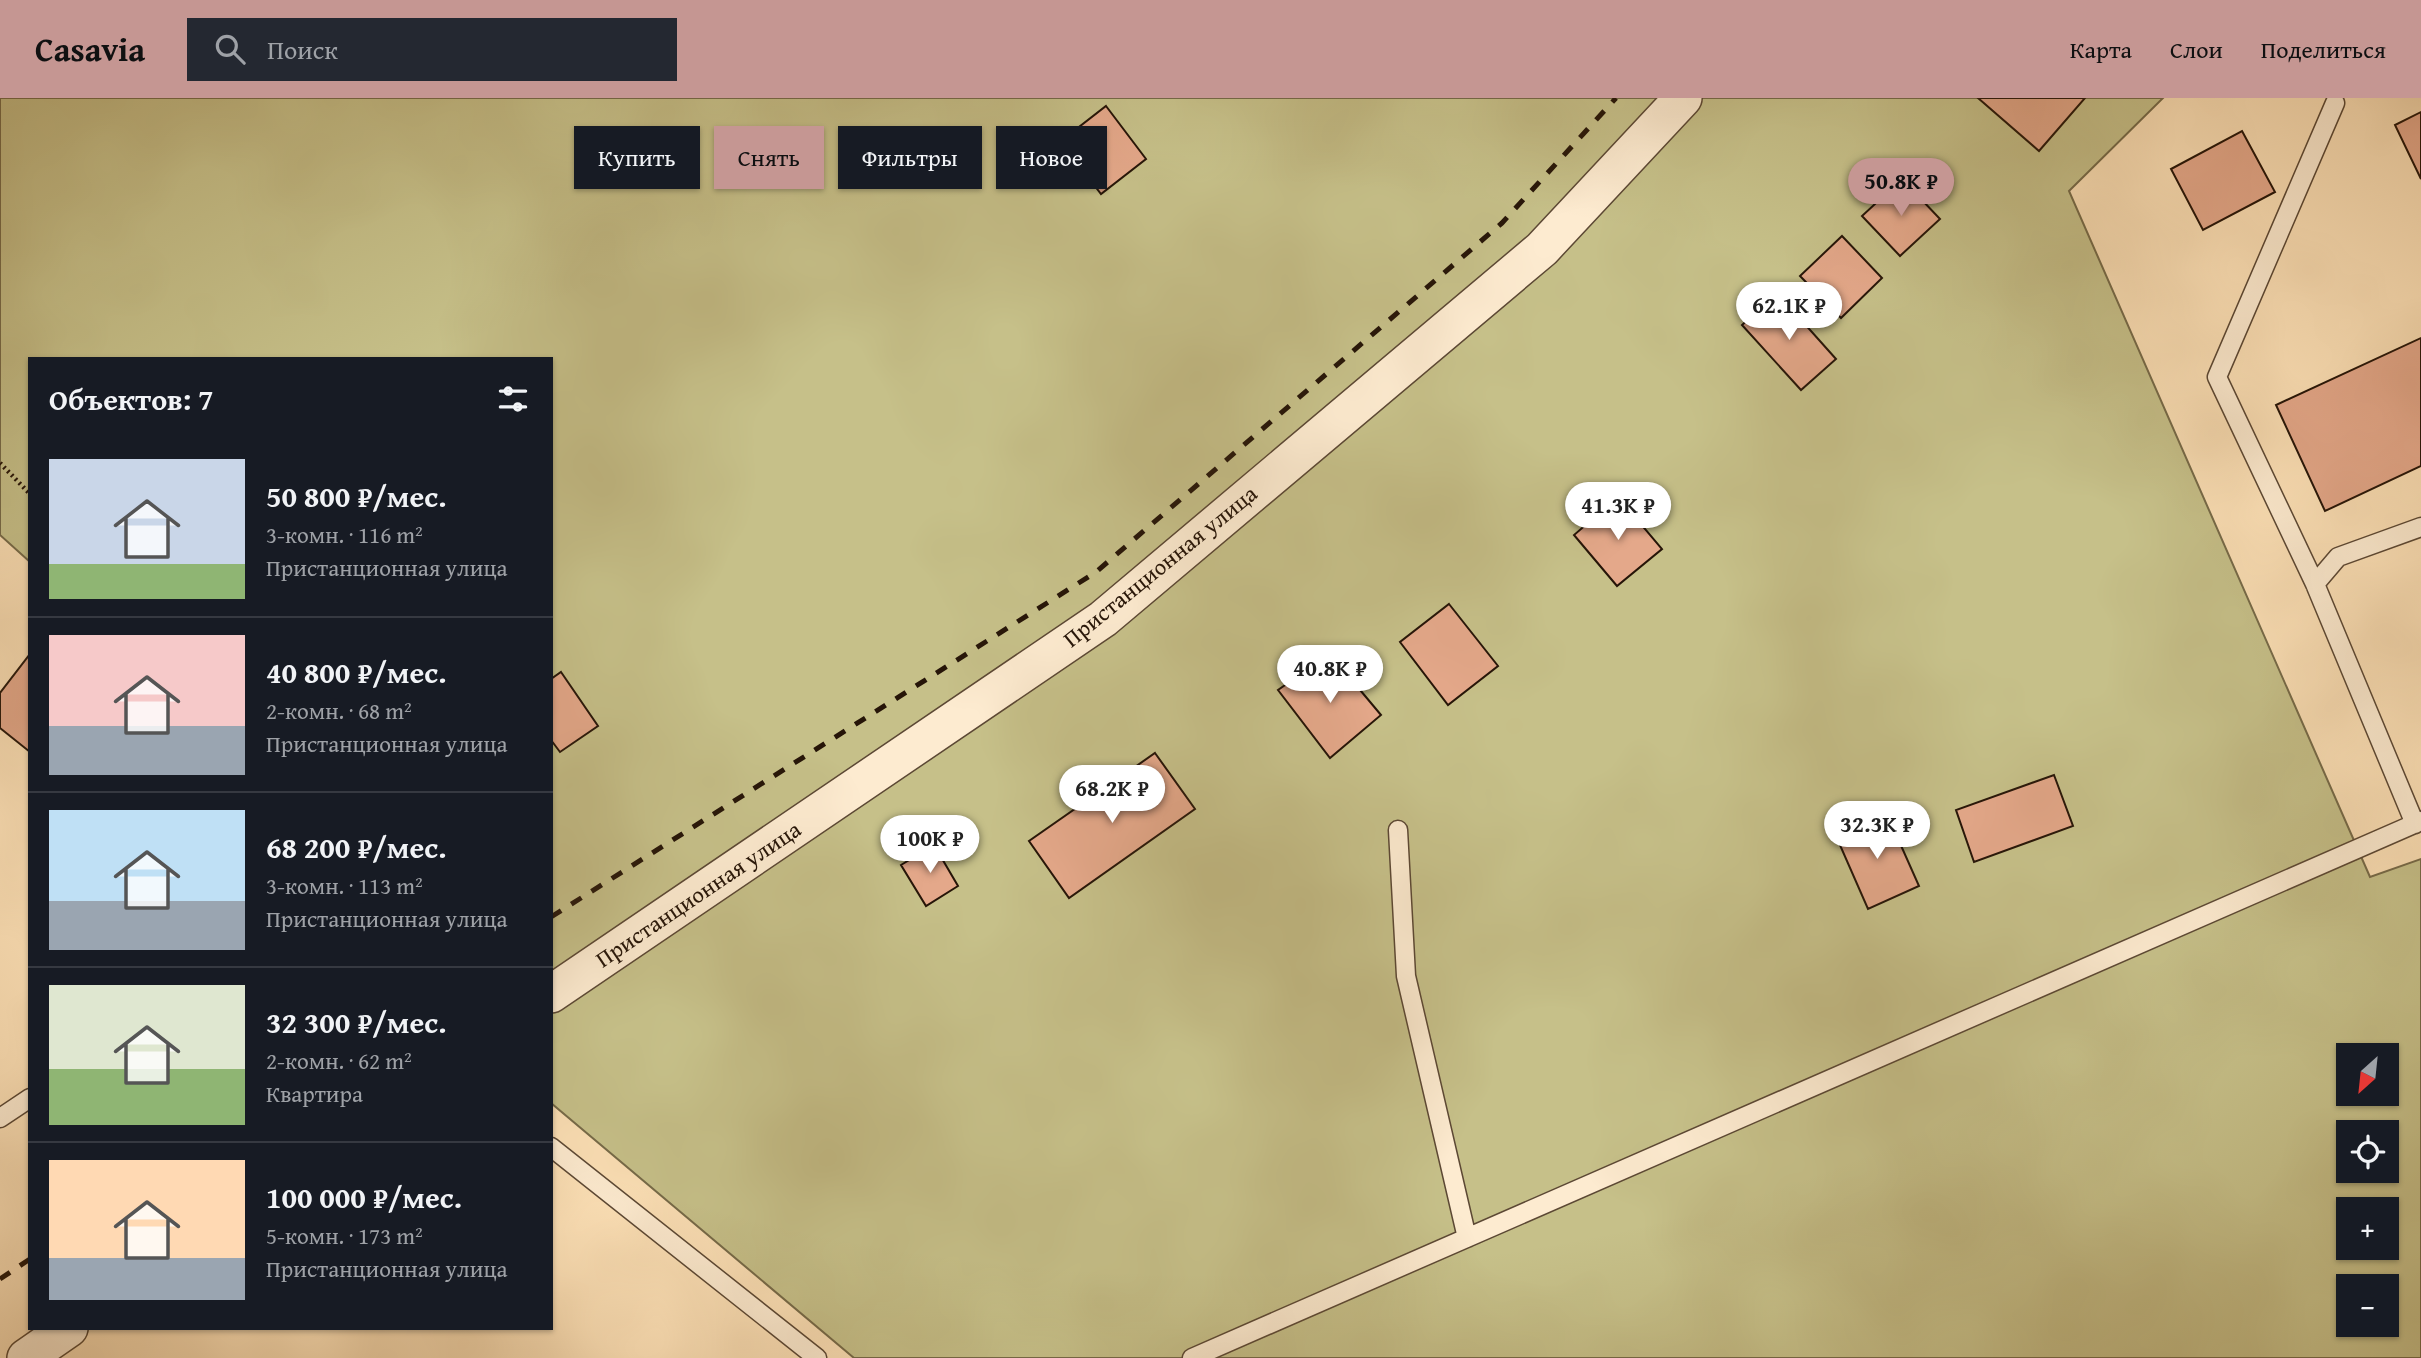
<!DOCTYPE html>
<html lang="ru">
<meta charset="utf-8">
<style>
body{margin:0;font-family:"Gentium Book Plus",serif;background:#242831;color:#f1f3f6;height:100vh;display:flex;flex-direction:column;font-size:26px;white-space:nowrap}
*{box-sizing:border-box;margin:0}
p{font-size:23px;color:#9ea1a6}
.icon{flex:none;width:38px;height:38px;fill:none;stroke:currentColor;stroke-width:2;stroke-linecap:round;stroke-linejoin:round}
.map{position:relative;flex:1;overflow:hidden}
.details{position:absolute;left:28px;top:259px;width:525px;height:973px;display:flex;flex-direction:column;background:#171b24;border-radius:0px;box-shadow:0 2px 5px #0004}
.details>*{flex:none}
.top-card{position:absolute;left:574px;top:28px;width:665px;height:63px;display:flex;gap:14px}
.needle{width:46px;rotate:207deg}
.controls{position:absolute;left:2336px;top:945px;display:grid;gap:14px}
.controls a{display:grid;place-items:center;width:63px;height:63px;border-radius:0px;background:#171b24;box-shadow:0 2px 5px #0004;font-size:35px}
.price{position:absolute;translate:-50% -60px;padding:0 16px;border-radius:24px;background:#fff;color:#222;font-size:23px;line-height:46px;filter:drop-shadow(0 2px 4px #0008)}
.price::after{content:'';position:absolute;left:50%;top:42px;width:21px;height:16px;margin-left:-10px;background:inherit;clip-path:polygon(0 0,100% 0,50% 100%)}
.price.selected{background:#c59692;color:#111}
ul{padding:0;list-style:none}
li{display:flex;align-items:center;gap:21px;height:175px;padding:0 21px}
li+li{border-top:2px solid #363941}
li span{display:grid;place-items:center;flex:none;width:196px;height:140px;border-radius:0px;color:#555}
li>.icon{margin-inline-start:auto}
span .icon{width:84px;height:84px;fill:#fffc;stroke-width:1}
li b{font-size:30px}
h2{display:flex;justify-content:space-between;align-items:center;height:84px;padding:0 21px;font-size:30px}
.tag{padding:0 24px;border-radius:0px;background:#171b24;box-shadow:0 2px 5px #0004;font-size:24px;line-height:63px}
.tag.selected{background:#c59692;color:#111}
header{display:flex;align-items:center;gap:42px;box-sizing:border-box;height:98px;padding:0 35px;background:#c59692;color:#111}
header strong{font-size:33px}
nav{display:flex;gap:38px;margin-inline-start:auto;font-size:24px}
.search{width:490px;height:63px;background:#242831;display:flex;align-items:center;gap:18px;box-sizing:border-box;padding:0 24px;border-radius:0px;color:#9ea1a6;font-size:26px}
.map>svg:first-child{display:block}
.green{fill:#c6c089;stroke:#766a48;stroke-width:2;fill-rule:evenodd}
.building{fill:#e4a88a;stroke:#261508;stroke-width:2}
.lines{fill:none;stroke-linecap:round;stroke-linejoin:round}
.service-casing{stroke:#5c4834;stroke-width:21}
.minor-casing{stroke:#5c4834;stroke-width:40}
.path{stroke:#261508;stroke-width:4.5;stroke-dasharray:2 3.5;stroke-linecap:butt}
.service{stroke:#fdebd0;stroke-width:18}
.minor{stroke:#fdebd0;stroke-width:37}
.rail{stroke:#261508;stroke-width:5;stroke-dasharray:12 12;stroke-linecap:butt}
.labels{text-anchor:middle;stroke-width:7;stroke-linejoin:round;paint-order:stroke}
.street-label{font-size:23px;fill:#261508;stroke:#fdebd0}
</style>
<header>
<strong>Casavia</strong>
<div class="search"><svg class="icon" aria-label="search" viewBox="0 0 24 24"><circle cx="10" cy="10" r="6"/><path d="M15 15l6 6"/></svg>Поиск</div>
<nav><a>Карта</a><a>Слои</a><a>Поделиться</a></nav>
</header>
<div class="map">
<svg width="2421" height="1260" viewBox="0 0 2421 1260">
<rect width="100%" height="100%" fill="#fce0b6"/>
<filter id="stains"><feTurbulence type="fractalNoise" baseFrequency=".00286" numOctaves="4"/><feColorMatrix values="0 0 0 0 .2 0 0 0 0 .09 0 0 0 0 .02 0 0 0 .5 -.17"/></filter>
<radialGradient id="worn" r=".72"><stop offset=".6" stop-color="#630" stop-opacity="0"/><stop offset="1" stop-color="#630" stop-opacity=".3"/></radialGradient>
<path class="green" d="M0,0H2163L2069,93L2370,779L2421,761V1260H854L551,1005V261H30V464L0,437ZM2348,957H2387V996H2348ZM2348,1034H2387V1073H2348ZM2348,1111H2387V1150H2348ZM2348,1188H2387V1227H2348Z"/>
<path class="building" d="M1978,0H2085L2039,53Z
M1106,8L1146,61L1101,96L1061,43Z
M2421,14V81L2395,27Z
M2242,33L2275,94L2203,132L2171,71Z
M1902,81L1940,121L1900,158L1862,118Z
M1842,138L1882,180L1841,220L1800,178Z
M1777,195L1836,261L1801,292L1742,227Z
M2421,240V368L2325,413L2276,307Z
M1618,399L1662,451L1617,488L1574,437Z
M1449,506L1498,568L1448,607L1400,544Z
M30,556V654L0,630V595Z
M1330,556L1381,617L1330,660L1278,592Z
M561,574L598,628L560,654L551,642V581Z
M1155,655L1195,711L1069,800L1029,743Z
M2054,677L2073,728L1974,764L1956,712Z
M1887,716L1919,788L1868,811L1836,738Z
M934,747L958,788L926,808L901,767Z"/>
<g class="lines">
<defs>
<path id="service" d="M2335,5L2217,279L2315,486L2415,726
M2315,486L2338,459L2421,429
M1398,732L1406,878L1467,1140
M0,1020L30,1000
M551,1049L817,1260
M1192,1260L2421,723"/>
<path id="minor" d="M551,896L1103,521L1542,151L1683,0
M26,1260L69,1230"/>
</defs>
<use href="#service" class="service-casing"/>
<use href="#minor" class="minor-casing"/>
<path class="path" d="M0,365L30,396"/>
<use href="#service" class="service"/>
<use href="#minor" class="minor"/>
<path class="rail" d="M551,819L1096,474L1502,125L1616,0
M0,1181L30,1161"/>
</g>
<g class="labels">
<g class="street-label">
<text transform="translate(1160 468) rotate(-39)" y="8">Пристанционная улица</text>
<text transform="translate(698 796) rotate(-34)" y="8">Пристанционная улица</text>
</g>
</g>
<rect width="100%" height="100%" filter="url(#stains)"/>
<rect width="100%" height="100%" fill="url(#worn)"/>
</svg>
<div class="controls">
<a><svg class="needle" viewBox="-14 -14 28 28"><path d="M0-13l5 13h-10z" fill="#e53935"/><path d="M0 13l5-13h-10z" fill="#9ea1a6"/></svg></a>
<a><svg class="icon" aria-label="locate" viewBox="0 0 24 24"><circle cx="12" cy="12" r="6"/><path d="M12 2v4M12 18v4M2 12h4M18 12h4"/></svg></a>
<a>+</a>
<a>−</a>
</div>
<b class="price selected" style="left:1901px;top:120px">50.8K ₽</b>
<b class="price" style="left:1789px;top:244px">62.1K ₽</b>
<b class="price" style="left:1618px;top:444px">41.3K ₽</b>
<b class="price" style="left:1330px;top:607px">40.8K ₽</b>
<b class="price" style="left:1112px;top:727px">68.2K ₽</b>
<b class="price" style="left:1877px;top:763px">32.3K ₽</b>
<b class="price" style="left:930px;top:777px">100K ₽</b>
<div class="top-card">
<a class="tag">Купить</a>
<a class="tag selected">Снять</a>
<a class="tag">Фильтры</a>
<a class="tag">Новое</a>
</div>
<section class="details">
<h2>Объектов: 7<svg class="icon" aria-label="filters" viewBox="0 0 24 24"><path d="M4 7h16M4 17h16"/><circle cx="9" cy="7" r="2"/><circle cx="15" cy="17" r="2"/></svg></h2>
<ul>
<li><span style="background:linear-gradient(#c9d6e8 75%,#8fb573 0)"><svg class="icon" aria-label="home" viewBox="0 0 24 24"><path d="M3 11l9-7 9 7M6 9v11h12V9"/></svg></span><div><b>50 800 ₽/мес.</b><p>3-комн. · 116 m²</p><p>Пристанционная улица</p></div></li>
<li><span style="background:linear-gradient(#f6c9c9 65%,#9aa5b1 0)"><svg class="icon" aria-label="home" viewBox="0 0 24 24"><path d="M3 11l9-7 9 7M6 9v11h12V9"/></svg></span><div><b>40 800 ₽/мес.</b><p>2-комн. · 68 m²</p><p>Пристанционная улица</p></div></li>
<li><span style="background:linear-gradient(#bfe0f5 65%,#9aa5b1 0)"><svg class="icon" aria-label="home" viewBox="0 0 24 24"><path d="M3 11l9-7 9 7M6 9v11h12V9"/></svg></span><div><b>68 200 ₽/мес.</b><p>3-комн. · 113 m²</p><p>Пристанционная улица</p></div></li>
<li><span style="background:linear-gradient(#dfe7d0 60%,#8fb573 0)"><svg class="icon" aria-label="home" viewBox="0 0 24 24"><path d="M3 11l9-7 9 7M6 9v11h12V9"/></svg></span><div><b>32 300 ₽/мес.</b><p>2-комн. · 62 m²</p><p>Квартира</p></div></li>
<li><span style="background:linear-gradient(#ffd9b3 70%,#9aa5b1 0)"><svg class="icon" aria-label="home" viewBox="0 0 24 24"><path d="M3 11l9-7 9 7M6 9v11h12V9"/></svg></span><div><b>100 000 ₽/мес.</b><p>5-комн. · 173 m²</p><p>Пристанционная улица</p></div></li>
</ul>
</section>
</div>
